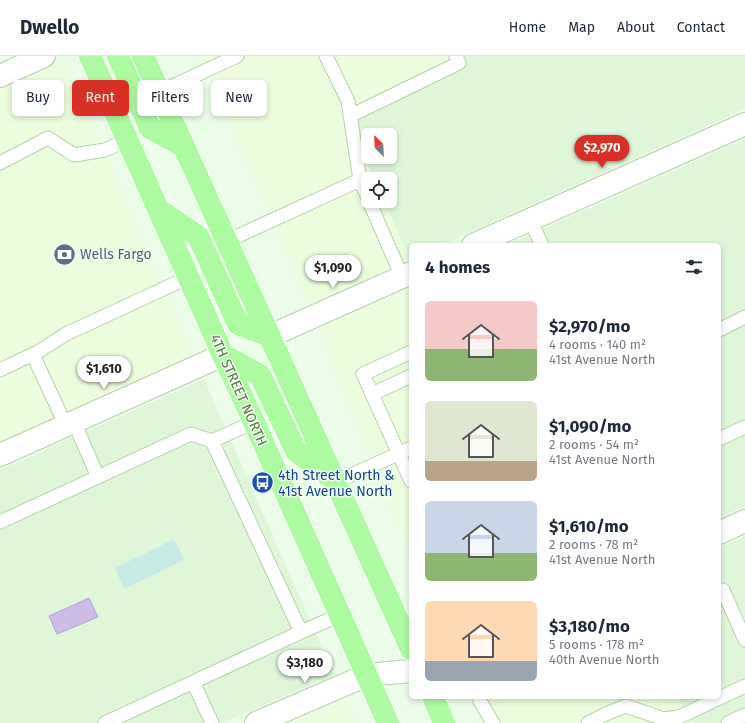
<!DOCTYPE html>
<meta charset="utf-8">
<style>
body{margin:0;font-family:"Fira Sans",sans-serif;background:#f2f2f3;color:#1f2937;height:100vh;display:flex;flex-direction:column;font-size:15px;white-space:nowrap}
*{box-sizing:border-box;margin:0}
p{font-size:13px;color:#747a83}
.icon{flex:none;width:22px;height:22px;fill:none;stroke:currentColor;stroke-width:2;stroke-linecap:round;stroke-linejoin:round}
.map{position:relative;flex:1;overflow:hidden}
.side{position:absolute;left:409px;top:187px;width:312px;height:456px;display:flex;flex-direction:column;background:#fff;border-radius:6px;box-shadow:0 2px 6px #0003}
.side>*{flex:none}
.guide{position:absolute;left:12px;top:24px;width:337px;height:36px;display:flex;gap:8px}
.needle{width:26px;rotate:336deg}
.tools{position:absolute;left:361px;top:72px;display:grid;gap:8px}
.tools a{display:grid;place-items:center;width:36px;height:36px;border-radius:6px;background:#fff;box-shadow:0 2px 6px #0003;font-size:20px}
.price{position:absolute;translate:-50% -34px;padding:0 9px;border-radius:14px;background:#fff;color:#222;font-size:13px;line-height:26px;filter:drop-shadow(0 1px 2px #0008)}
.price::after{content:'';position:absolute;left:50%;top:24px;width:12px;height:9px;margin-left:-6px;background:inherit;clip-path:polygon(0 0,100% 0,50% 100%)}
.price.on{background:#d93025;color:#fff}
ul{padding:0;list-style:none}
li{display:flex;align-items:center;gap:12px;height:100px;padding:0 16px}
li span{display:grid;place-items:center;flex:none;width:112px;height:80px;border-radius:6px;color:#555}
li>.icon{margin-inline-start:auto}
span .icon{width:48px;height:48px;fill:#fffc;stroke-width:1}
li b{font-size:17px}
h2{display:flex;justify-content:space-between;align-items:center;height:48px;padding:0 16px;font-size:17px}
.tag{padding:0 14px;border-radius:6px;background:#fff;box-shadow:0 2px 6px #0003;font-size:14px;line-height:36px}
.tag.on{background:#d93025;color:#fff}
header{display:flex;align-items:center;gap:24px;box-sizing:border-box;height:56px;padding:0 20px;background:#fff;border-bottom:1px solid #e0e1e3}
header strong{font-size:19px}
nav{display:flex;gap:22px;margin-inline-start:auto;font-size:14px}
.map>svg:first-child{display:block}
.residential{fill:#dff6d9;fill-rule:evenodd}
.commercial{fill:#ebfddc}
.green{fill:#c6ebe5}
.water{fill:#cdbce7;stroke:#b8a2d9}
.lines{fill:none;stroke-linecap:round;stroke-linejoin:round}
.lane-casing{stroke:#b8cfad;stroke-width:15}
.street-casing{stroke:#b8cfad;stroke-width:24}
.primary-casing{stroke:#fff;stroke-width:24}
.lane{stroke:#fff;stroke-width:13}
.street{stroke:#fff;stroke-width:22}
.primary{stroke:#acfba1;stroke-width:22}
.labels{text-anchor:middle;stroke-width:3;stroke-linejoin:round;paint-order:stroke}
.service-label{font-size:14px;fill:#4e5e75;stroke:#f1ffef;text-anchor:start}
.street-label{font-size:14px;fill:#5d774b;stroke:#f1ffef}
.transit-label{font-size:14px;fill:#164399;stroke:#f1ffef;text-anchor:start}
</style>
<header>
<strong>Dwello</strong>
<nav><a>Home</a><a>Map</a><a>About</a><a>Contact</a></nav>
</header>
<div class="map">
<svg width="745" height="667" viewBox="0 0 745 667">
<rect width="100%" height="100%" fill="#ebfde8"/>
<path class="residential" d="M464,0H745V53L441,189H411L410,203L384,145H390V123H373L347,65L466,4ZM368,79H390V101H368Z
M745,83V450L719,462V189H507Z
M204,323L334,619L222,667H0V414Z
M745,480V658L720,667H691L678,641H719V492Z"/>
<path class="commercial" d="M199,0H464L466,3L347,65L373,123H368V145H384L410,203L308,248L272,161Z
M64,6L193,299L0,385V35Z
M411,232V499L318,273Z
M469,641H678L691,667H480Z
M345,644L355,667H290L338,647Z"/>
<path class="green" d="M174,483L184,504L124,533L115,512Z"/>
<path class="water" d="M89,542L98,561L57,578L49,560Z"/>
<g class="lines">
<defs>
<path id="lane" d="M326,0L348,45L360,124
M160,36L237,0
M350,60L459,7L456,0
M0,107L48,82L74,99L105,94L127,84
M369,145L402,221
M530,164L542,189
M227,185L360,124L368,142
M719,274L745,261
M411,296L363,318L411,425
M33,299L66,370
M0,314L33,298V299L66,278L189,221
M372,338L411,320
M74,366L98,421
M719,383L745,371
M212,385L254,366
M336,426L411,392
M0,466L191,378L212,385L301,576L105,667
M719,536L723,534L745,584
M301,576L340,559
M193,626L212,667
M480,641V645L493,667
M588,667L608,657L626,650L664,663L679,661L745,630
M728,667L745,659"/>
<path id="street" d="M0,20L44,0
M473,189L745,68
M270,280L411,217
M0,399L223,299
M719,477L745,465
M256,667L367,619L411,615"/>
<path id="primary" d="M90,0L223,299L254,366L388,667
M118,0L150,72L183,90
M143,0L411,593
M158,153L198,180L238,268L270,280
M223,299L260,319L296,395L334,424
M433,641L444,667"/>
</defs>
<use href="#lane" class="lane-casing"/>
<use href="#street" class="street-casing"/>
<use href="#primary" class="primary-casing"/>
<use href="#lane" class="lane"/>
<use href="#street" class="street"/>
<use href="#primary" class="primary"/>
</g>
<defs>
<symbol id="bank-disc" viewBox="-11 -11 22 22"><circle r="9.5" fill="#5c6f8a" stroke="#f1ffef"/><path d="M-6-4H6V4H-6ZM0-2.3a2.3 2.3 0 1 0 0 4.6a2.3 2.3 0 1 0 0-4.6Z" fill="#fff"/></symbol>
<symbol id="bus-disc" viewBox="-11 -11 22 22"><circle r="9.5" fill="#1a4fb4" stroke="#f1ffef"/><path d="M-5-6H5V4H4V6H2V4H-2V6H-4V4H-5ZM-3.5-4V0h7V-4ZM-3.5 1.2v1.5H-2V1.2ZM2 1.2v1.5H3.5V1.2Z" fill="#fff"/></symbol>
</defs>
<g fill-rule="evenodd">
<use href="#bank-disc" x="52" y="186" width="25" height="25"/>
<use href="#bus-disc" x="250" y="414" width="25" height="25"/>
</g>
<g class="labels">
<g class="service-label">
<text x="80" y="203">Wells Fargo</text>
</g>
<g class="street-label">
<text transform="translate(239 334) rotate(66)" y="5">4TH STREET NORTH</text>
</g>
<g class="transit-label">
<text x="278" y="424">4th Street North &amp;<tspan x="278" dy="16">41st Avenue North</tspan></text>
</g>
</g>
</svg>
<div class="tools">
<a><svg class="needle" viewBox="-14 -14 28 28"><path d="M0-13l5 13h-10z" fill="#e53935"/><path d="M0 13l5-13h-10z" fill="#747a83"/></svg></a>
<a><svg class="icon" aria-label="locate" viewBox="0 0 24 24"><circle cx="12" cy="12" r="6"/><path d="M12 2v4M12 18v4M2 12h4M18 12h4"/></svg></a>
</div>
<b class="price on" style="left:602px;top:113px">$2,970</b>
<b class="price" style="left:333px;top:233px">$1,090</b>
<b class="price" style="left:104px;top:334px">$1,610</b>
<b class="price" style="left:305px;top:628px">$3,180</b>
<div class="guide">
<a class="tag">Buy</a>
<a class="tag on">Rent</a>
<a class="tag">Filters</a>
<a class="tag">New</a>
</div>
<section class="side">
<h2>4 homes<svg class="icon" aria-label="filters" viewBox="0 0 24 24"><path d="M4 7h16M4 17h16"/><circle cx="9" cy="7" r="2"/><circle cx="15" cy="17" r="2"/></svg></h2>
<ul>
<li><span style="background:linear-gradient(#f6c9c9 60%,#8fb573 0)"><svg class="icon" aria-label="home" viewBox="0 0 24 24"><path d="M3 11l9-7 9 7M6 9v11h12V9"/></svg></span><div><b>$2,970/mo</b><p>4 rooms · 140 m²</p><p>41st Avenue North</p></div></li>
<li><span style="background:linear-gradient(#dfe7d0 75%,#b9a48a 0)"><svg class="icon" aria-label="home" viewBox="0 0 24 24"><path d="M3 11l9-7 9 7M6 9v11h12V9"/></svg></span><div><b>$1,090/mo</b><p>2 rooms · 54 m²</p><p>41st Avenue North</p></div></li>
<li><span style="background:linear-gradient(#c9d6e8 65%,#8fb573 0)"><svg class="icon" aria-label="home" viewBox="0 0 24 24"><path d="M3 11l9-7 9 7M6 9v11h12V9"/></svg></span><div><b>$1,610/mo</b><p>2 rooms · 78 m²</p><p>41st Avenue North</p></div></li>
<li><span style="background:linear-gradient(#ffd9b3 75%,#9aa5b1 0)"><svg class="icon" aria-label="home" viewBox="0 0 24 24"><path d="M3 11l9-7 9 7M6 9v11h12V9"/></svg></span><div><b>$3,180/mo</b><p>5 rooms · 178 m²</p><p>40th Avenue North</p></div></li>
</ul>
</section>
</div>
